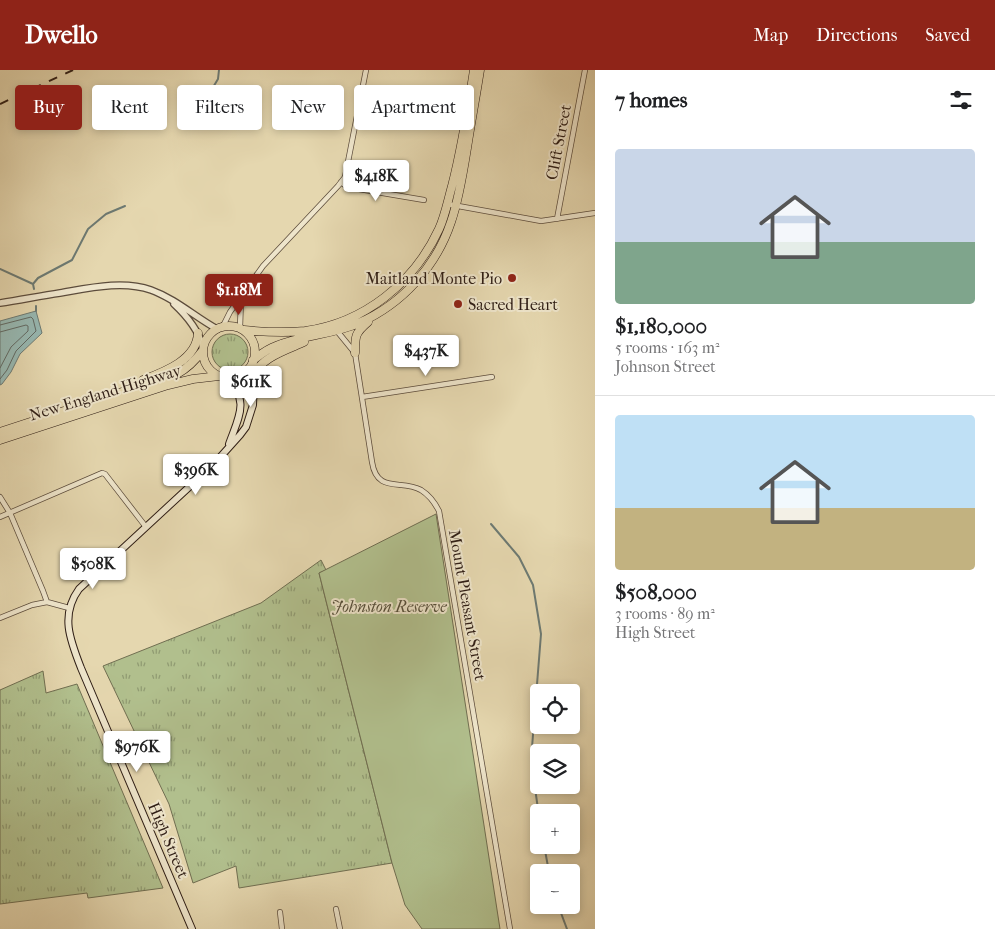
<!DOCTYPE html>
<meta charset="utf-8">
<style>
body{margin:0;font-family:"IM FELL French Canon",serif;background:#f6f6f6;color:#202124;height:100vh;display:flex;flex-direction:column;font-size:19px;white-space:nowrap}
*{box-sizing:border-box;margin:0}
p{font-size:16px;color:#757577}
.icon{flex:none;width:28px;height:28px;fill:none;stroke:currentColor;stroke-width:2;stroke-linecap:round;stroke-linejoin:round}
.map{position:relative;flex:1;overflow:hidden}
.side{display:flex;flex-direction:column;background:#fff;width:400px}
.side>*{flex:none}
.top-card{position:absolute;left:15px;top:15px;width:475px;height:45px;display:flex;gap:10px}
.fabs{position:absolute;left:530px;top:614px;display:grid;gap:10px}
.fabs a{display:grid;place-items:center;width:50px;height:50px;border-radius:5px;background:#fff;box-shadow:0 2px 8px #0003;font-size:25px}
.price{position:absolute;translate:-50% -42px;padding:0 11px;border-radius:5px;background:#fff;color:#222;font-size:16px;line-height:32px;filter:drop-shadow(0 1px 2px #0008)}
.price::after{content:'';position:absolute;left:50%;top:30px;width:15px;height:11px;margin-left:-8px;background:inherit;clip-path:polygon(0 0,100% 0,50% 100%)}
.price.current{background:#8f2418;color:#fff}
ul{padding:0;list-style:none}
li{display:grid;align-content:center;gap:10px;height:265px;padding:0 20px}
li+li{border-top:1px solid #e0e0e0}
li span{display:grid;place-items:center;height:155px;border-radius:5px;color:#555}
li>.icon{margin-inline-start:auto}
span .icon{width:90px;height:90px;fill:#fffc;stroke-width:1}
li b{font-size:21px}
h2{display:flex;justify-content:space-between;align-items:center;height:60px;padding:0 20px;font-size:21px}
.tag{padding:0 18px;border-radius:5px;background:#fff;box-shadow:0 2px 8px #0003;font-size:18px;line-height:45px}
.tag.current{background:#8f2418;color:#fff}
header{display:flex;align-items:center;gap:30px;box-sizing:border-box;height:70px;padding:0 25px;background:#8f2418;color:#fff}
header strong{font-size:24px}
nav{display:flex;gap:28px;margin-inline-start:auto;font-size:18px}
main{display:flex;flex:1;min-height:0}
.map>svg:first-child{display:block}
.grass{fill:url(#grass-tufts);stroke:#706e51}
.green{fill:#b1bf8d;stroke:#706e51}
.water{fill:#97b8b2;stroke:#6d7a73}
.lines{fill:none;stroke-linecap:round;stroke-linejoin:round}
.shore{stroke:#626a64;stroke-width:1}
.stream{stroke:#6d7a73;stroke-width:2}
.minor-casing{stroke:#5c4c3c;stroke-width:6}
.tertiary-casing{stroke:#5c4c3c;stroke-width:8}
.secondary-casing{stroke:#2e1d15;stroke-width:8}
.trunk-casing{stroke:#2e1d15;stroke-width:9}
.minor{stroke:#eee5cb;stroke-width:4.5}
.tertiary{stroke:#eee5cb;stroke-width:5.5}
.secondary{stroke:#eee5cb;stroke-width:6}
.trunk{stroke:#e5d7af;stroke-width:8}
.rail{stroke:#2e1d15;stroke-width:2;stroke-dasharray:9 9;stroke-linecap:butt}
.poi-dot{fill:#8f2418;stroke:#eee5cb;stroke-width:2}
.labels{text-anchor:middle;stroke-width:4;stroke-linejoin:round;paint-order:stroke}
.street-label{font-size:16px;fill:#2e1d15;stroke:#eee5cb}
.poi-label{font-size:16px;fill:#2e1d15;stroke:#eee5cb;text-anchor:end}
.park-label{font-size:16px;font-style:italic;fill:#554e39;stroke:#eee5cb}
</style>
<header>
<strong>Dwello</strong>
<nav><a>Map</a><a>Directions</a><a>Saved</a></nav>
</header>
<main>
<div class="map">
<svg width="595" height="859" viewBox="0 0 595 859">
<defs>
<pattern id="grass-tufts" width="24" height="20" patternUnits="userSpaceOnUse" patternTransform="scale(1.25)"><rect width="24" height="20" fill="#b1bf8d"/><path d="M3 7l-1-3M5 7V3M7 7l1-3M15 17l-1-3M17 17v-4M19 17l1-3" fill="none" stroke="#909b72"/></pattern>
</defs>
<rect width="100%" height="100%" fill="#e5d7af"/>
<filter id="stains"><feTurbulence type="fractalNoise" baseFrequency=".004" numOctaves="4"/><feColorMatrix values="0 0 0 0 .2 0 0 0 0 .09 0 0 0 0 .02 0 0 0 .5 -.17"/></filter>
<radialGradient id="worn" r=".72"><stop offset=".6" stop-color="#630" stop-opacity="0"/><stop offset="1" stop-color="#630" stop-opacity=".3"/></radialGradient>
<path class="grass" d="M212 282a18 18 0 1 1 36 0a18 18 0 1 1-36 0Z
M321,490L326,500L319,503L392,793L239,818L236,796L193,813L169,734L103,596L261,533Z
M43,601L46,623L77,614L163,818L88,828L87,823L0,834V620Z"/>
<path class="green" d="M436,444L500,859H422L405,835L392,793L319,503Z"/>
<path class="water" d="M36,241L42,263L20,284L11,302L2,314L0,315V251Z"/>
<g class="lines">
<path class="shore" d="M0,255L31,247L33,249L36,261L16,281L7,300L0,309
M0,262L26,255L28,256V261L11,277L0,298"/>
<path class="stream" d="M209,24L218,9L219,0
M0,199L33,214
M34,219L33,214L38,208L72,190L88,159L106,144L125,136
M36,236V241
M491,454L519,487L533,515L541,564L531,690L539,746
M544,775L549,802
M558,835L567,859"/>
<defs>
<path id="minor" d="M341,112L347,117L424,130
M447,134L541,151L595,143
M557,149L585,0
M223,256L230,242L263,196L338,116L345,107L366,0
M240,258L241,229
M337,261L355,283L372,392C377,424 401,409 421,420C429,425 435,433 439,441L510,859
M362,327L492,307
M0,427L10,443L43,521L47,532
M0,447L102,403L105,404L146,457
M0,548L32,535L47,532L69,538
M336,839L340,859
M280,842L282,859"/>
<path id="tertiary" d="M0,233C20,230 40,226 60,223C89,218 123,210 151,220C176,229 195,247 217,259
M174,234C187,246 198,259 203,277"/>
<path id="secondary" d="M224,307C251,329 239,346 229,374
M192,859L81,598C70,570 60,545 79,519L214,394L240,365L246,357L253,335L254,307L252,293"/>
<path id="trunk" d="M203 282a26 26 0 1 1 52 0a26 26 0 1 1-52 0Z
M244,260C264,262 285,263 305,261C364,253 414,213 439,159C445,146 448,130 452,116C462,78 468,39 474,0
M355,283C355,266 355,263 368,252
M253,290C260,285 267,279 276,276C302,265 332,265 359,253C402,234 436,197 451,152C459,129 463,103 467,78C471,52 476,26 480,0
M254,307C258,288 289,279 304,272
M143,310C164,302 197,290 198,263
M0,362L177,304C188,298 195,291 203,280
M0,370L168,315L193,309L219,306"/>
</defs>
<use href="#minor" class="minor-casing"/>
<use href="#tertiary" class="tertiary-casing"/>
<use href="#secondary" class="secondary-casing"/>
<use href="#trunk" class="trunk-casing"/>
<use href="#minor" class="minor"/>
<use href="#tertiary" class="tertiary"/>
<use href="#secondary" class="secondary"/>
<use href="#trunk" class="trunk"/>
<path class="rail" d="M0,34L73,0"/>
</g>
<g class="poi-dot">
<circle cx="512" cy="208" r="5"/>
<circle cx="458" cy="234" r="5"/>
</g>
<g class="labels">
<g class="street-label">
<text transform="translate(558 72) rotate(-79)" y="6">Clift Street</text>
<text transform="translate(105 322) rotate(-17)" y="6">New England Highway</text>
<text transform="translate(468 535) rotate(80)" y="6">Mount Pleasant Street</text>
<text transform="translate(169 770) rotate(67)" y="6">High Street</text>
</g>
<g class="poi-label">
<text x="502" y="214">Maitland Monte Pio</text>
<text x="468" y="240" text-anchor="start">Sacred Heart</text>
</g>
<g class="park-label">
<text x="389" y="542">Johnston Reserve</text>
</g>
</g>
<rect width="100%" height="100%" filter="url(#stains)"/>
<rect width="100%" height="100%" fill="url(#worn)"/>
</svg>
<div class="fabs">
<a><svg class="icon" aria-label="locate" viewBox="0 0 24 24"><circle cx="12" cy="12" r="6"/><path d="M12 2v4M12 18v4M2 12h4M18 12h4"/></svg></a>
<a><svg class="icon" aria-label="layers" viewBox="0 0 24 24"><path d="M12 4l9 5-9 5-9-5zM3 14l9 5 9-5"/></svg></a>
<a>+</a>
<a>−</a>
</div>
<b class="price" style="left:376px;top:132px">$418K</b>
<b class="price current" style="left:239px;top:246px">$1.18M</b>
<b class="price" style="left:426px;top:307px">$437K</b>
<b class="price" style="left:251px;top:338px">$611K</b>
<b class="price" style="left:196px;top:426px">$396K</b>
<b class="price" style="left:93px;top:520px">$508K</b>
<b class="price" style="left:137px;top:703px">$976K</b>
<div class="top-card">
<a class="tag current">Buy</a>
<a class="tag">Rent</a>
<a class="tag">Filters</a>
<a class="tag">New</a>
<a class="tag">Apartment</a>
</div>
</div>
<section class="side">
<h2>7 homes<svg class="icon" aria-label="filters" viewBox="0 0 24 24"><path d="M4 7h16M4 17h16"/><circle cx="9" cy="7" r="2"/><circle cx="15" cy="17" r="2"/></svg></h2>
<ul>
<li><span style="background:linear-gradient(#c9d6e8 60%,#7fa58c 0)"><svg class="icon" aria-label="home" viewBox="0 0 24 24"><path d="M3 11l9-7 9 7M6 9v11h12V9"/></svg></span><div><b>$1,180,000</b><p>5 rooms · 163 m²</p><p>Johnson Street</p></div></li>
<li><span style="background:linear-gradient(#bfe0f5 60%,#c2b280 0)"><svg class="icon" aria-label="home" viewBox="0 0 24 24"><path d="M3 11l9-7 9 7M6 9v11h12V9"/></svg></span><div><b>$508,000</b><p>3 rooms · 89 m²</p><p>High Street</p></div></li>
</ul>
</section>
</main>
